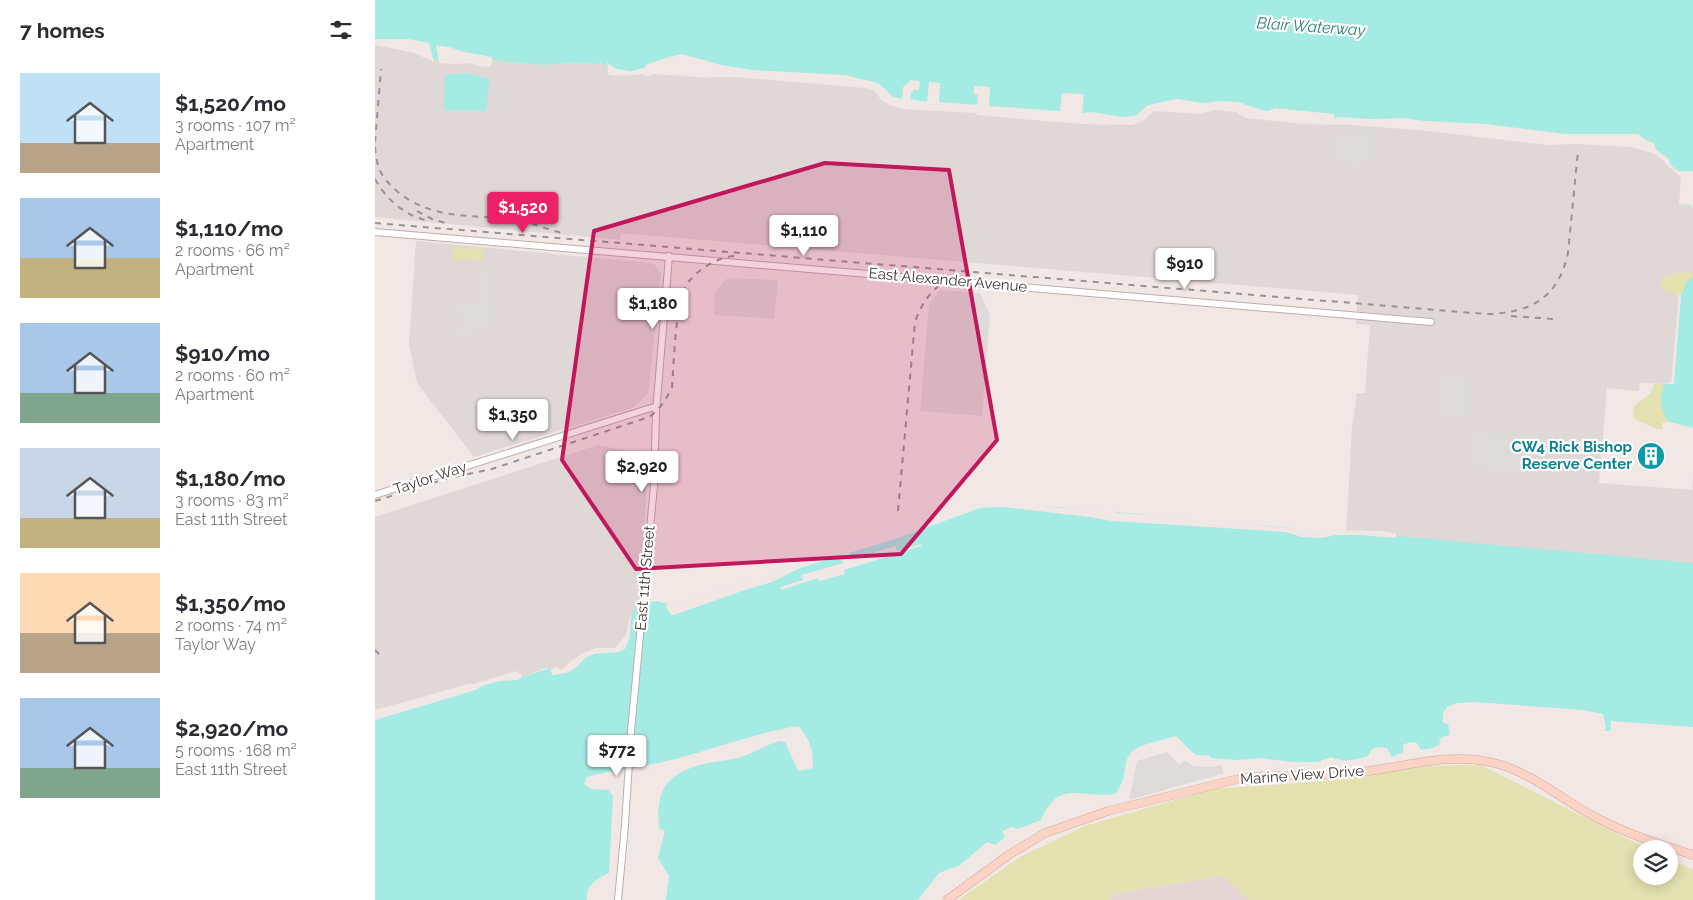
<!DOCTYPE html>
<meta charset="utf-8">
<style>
body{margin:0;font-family:Raleway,sans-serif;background:#f2f2f3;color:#2b2b33;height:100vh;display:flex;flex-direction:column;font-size:19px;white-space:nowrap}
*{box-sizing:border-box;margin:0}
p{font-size:16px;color:#7c7c81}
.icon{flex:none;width:28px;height:28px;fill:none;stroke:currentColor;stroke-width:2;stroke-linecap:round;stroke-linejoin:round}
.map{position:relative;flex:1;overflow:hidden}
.drawer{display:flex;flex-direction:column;background:#fff;width:375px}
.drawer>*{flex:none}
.buttons{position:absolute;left:1258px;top:840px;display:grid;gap:10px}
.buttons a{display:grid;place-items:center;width:45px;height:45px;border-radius:50%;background:#fff;box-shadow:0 2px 12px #0003;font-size:25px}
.price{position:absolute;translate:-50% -42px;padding:0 11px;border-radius:5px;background:#fff;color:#222;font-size:16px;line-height:32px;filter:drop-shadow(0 1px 2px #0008)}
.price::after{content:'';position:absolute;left:50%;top:30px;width:15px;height:11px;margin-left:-8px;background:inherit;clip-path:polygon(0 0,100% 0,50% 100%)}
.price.active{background:#ec2168;color:#fff}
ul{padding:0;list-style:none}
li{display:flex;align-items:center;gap:15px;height:125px;padding:0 20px}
li span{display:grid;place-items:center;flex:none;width:140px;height:100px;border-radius:0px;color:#555}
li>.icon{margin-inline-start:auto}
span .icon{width:60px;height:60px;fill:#fffc;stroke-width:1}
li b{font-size:21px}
h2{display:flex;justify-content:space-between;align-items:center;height:60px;padding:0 20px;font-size:21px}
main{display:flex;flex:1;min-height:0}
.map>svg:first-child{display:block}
.residential{fill:#e5d6d3}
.industrial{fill:#e0d7d7}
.green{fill:#e3e1af}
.parking{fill:#dfdada}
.water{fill:#a4ebe4}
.pier{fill:#f1e7e5}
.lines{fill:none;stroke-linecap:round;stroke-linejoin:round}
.tertiary-casing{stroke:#bfaeab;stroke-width:8}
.secondary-casing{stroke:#d4a89b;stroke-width:9}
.tertiary{stroke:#fff;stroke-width:6}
.secondary{stroke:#fbd3c5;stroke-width:8}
.rail{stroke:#949494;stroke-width:2;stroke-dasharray:6 6;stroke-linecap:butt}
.marked{fill:#c2185b;fill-opacity:0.2;stroke:#c2185b;stroke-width:4;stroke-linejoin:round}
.labels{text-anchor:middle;stroke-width:4.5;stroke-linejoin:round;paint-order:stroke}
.street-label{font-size:15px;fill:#433635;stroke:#fff}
.culture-label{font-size:15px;font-weight:bold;fill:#0d838f;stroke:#fff;text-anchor:end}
.water-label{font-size:16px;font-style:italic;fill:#2c827b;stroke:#fff}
</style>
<main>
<section class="drawer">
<h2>7 homes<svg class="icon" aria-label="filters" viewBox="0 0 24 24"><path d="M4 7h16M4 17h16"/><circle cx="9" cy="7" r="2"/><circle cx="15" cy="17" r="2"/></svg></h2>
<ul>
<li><span style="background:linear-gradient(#bfe0f5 70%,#b9a48a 0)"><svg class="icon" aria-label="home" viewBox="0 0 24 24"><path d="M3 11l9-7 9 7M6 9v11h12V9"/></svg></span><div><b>$1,520/mo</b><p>3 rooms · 107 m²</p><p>Apartment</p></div></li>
<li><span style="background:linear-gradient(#a9c7e8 60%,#c2b280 0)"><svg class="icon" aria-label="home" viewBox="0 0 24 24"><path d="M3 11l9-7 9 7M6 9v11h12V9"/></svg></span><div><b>$1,110/mo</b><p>2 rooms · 66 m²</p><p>Apartment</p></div></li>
<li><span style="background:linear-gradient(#a9c7e8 70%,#7fa58c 0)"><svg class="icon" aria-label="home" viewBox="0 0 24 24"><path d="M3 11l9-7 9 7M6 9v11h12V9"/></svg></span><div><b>$910/mo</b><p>2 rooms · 60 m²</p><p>Apartment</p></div></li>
<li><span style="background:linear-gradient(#c9d6e8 70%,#c2b280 0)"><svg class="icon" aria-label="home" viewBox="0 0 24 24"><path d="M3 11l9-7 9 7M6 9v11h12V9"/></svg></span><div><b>$1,180/mo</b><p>3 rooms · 83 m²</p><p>East 11th Street</p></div></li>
<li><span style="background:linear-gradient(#ffd9b3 60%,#b9a48a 0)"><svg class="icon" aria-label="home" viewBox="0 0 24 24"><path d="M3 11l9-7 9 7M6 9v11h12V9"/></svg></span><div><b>$1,350/mo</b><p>2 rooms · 74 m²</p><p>Taylor Way</p></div></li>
<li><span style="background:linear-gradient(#a9c7e8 70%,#7fa58c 0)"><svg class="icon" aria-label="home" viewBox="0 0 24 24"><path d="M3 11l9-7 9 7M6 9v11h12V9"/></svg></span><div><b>$2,920/mo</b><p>5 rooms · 168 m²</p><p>East 11th Street</p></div></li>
</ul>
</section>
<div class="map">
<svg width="1318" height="900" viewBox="0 0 1318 900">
<rect width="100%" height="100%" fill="#f1e7e5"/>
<path class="residential" d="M848,876L874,900H735V894Z"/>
<path class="industrial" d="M0,43L39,50L64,61L117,64V60L166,65L196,63L231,64L268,72L270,77L279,74L334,78L335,77H360L501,89L779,108H840L1256,144L1279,151L1309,175L1316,205L1318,207V278L1299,384L1265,383L1264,391L1232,388L1224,483L1317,490L1318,477V578L1020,552L1021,533L971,531L977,429L982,393H990L995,325L981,324L983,295L257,234H246L245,240L0,217Z
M41,241L275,263L280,265L286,274L273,394L257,408L99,457L42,383L34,344Z
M223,445L270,455L271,501L264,607L261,608L249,641L238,649L212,653L186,670H177L175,668H170L147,677L138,673L0,713V517Z"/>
<path class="green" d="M78,247L109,249L108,261L77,259Z
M1316,272L1318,275V424L1291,422L1287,423V429H1281L1258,418L1259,406L1276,393L1279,384H1299L1306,295C1297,293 1288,293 1285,283C1292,272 1304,273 1316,272Z
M1105,765L1273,849H1266V876H1294V859L1318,870V900H874L848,876L735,894V900H583L645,857L710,826L838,789L950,781L1053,766Z"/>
<path class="parking" d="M964,128L997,130L994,163L983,173L969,160L955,159L956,136H963Z
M104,266L119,268L113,327L107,333H102L99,340H81L77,328H83L84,320L83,318L79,319V304H98L100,302Z
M356,278L403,280L399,319L339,315L340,293L351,279Z
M565,290L605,293L615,315L607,416L545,411L554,305Z
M1061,373L1095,374L1091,417L1065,416V413H1057Z
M1095,431L1159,436L1156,474L1092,470Z
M792,752L804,765L810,760L818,766L836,767L847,765L849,773L754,800L762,761Z"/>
<path class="water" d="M0,0H1318V207L1306,204L1309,175L1279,151L1256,144L1169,142L862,109L779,108L762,122L553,108L504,93L494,85L314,67L268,72H233L231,64L196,63L166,65L117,60V64L64,61L39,50L0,43Z
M92,73L115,79L111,111L69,110L70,75Z
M1318,278V428L1292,421C1285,403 1284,403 1289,384H1299L1306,295L1312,281Z
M617,503L696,508L916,528L929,535L958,534L959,530L1021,533L1022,536L1318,563V727L1236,721L1235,731H1229V726L1223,719L1113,710L1080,711L1072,718L1075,735L1068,737L1064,740L1065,744L1058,748L1046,750L1042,743L1035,742L1028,745V752L1017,757L1012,748L1005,747L997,749L993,756C979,760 969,763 956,757L943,762H917L885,758L862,760L821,757L795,739C785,743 769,745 761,752C749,761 751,782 740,794C706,799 684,778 666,820L643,829L636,827L627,831L630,837L620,845L612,842L585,865L564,873L543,900H291L294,876L283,858L290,831L284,828C280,790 292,773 329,764C340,761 352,761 363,758C378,754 391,744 406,741L410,742L423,771L438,768C438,748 436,743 424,726C377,733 333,752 287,762C262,768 237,770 212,777L209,784L216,789L233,790L238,796L234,873C222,879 210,885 212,900H0V713L138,673L147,677L175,668L177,670L180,667L187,670L212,653L238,649L249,641L254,632L257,613L261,608L275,602L282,601L301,606L388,579L412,569L415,564L548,523L549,521Z"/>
<path class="pier" d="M0,39H33L54,43L59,62L39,53L0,45Z
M61,45L78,48L85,51L117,57V64L115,67L104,66L96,63L81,64L64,63Z
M307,54L346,65L377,70L470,75L503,83L518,97L527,99L528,87L536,80L545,81L544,90H539L536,93L535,99L552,102L554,82L565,83L564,102L602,105L603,95H599V86L615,87L614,106L685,111L687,93L709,94L707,113L716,112L747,117L760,116L773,105L801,99L829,103L844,101L863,102L887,110L893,111L900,108L959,114L960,119L963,117L998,119L1027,118L1050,121L1110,124L1191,134H1263L1271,140L1279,143L1281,150L1293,158L1296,166L1303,171H1318V209L1316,205L1304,204L1306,177L1295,168L1289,161L1277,153L1256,147L1201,144L1172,145L1053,131L977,125L926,124L871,118L861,112L840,110L824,114L779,111L769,120L758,125L706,124L602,115L601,113L527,109L515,105L506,100L500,91L493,88L336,74L314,69L250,76L234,75L233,72L232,62L241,69L256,71L269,68L272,64L298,56Z
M1304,294L1306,295L1299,384H1293V382H1296Z
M611,498L624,502L648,503L674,507L738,511L743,513L840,520L900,527L916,528L929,535L958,534L959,530L1007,531L1021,533V538L985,535H961L947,538L927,537L911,532L737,521L715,517L627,507L605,508L526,537L474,553L475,558L478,559L520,546L522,551L546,544V546L469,570L470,574L444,581L443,578L406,590L405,587L428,580L426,575L468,563L466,555L423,569L397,582L370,590L299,615L295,614L291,607L292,603L297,605L372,581L388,576L392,577L412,569L415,564L464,548V547L471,545L472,546L548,523L549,521Z
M256,611L255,637L250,649L244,652L219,654L210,658L202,667L192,673L177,675L175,668L177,670L180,667L187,670L196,661L210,652L221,648H240L251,635Z
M141,671L146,674L147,677L143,680L124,681L107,686L101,690L0,720V710L93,684H99Z
M1100,702L1208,710L1228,714L1231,726L1229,731L1224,723L1214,720L1184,717L1149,716L1106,711L1082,712L1077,715L1075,719L1076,725L1068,723V713L1072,707L1082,703Z
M801,736L817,752L822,755L835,756V760L820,759L809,753L801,744L795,742L763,753L757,759L750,783L749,776L751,761L757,751L765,746Z"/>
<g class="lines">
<defs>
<path id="tertiary" d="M0,232L1056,322
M0,495L282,406
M243,900L250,825L256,731L279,486L281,412L294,256"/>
<path id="secondary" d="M572,900L635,854L670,833L733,811L867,778C903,774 940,777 977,773C1024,769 1076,750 1123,764C1161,775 1191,803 1226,820C1255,835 1287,845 1318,855"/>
</defs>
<use href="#tertiary" class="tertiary-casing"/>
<use href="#secondary" class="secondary-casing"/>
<use href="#tertiary" class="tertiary"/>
<use href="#secondary" class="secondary"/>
<path class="rail" d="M0,142L6,69
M0,147C2,170 6,177 23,192C56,219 95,215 136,219C153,221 170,229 187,233
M0,179C11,199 28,214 50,220
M42,211L57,219L74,224
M0,223L1111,314C1155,313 1183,299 1193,253L1203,151
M1136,316L1179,319
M0,501L74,478L117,469L274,417C285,409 291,400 297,387C299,363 300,303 312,284C319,274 328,268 338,262C345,259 353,256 361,256
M523,511L540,322C549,297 564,277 593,276
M0,650L4,654"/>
</g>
<path class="marked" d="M450,163L574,170L622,440L526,554L261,569L187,460L219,231Z"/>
<defs>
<symbol id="building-disc" viewBox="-11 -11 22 22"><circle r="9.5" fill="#0f9aa8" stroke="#fff"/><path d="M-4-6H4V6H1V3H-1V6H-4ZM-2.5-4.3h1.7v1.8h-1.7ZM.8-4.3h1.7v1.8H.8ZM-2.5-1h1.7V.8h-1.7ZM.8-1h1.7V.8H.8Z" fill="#fff"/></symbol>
</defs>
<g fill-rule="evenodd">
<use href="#building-disc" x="1260" y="440" width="32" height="32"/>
</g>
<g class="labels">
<g class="street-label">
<text transform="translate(573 280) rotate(5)" y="5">East Alexander Avenue</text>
<text transform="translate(55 478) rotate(-18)" y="5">Taylor Way</text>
<text transform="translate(270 578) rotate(-85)" y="5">East 11th Street</text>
<text transform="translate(927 775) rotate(-4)" y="5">Marine View Drive</text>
</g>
<g class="culture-label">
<text x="1257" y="452">CW4 Rick Bishop<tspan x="1257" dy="17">Reserve Center</tspan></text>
</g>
<g class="water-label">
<text transform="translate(936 26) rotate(4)" y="6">Blair Waterway</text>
</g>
</g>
</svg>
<div class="buttons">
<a><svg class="icon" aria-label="layers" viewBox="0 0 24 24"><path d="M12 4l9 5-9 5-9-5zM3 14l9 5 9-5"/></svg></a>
</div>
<b class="price active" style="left:148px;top:234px">$1,520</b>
<b class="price" style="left:429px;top:257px">$1,110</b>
<b class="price" style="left:810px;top:290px">$910</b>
<b class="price" style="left:278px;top:330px">$1,180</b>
<b class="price" style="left:138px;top:441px">$1,350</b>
<b class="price" style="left:267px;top:493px">$2,920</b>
<b class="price" style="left:242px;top:777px">$772</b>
</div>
</main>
